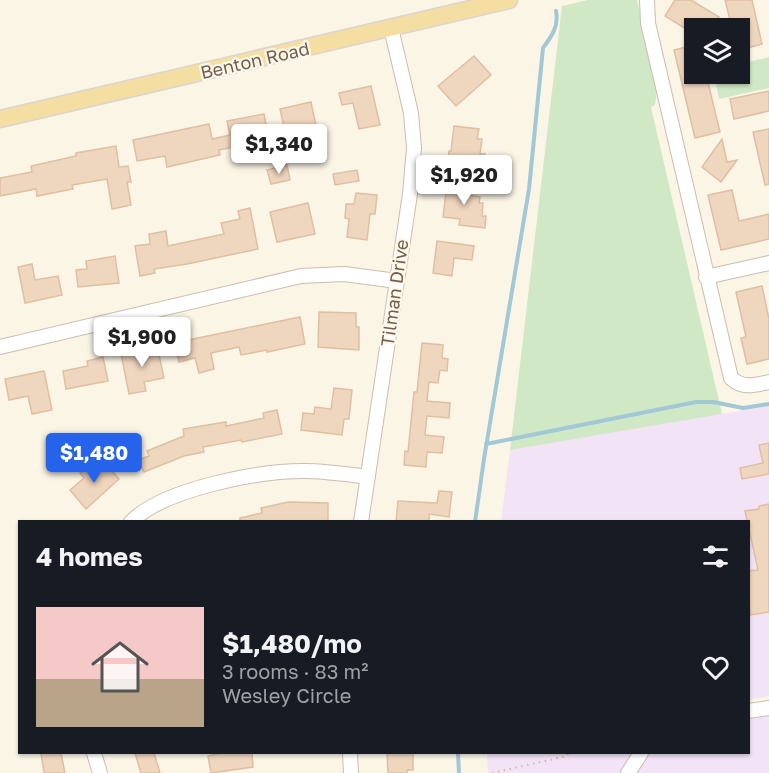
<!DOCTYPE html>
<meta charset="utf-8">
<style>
body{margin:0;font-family:"Golos Text",sans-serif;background:#242831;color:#f1f3f6;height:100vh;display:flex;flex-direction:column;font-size:22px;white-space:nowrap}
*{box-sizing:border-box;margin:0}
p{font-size:20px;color:#9ea1a6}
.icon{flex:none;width:33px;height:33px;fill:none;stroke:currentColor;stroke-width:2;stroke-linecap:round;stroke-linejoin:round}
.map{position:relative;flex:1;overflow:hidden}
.sheet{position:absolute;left:18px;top:520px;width:732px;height:234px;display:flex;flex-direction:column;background:#171b24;border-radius:0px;box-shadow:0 2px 4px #0004}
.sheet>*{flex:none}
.controls{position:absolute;left:684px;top:18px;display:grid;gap:12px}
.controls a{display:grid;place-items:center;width:66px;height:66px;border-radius:0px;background:#171b24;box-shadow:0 2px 4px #0004;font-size:30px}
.price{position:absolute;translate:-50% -51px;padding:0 14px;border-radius:6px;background:#fff;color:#222;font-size:20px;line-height:39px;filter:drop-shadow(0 2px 3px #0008)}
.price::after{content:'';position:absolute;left:50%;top:36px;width:18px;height:14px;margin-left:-9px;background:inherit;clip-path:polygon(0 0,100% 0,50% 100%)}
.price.selected{background:#2563eb;color:#fff}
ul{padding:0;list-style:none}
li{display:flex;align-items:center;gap:18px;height:150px;padding:0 18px}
li span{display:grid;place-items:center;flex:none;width:168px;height:120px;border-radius:0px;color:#555}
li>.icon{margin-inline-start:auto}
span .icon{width:72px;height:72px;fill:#fffc;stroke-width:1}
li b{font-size:26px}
h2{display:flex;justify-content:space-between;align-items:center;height:72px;padding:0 18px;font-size:26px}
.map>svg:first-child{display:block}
.education{fill:#f2e3f7}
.green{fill:#d0e8c5}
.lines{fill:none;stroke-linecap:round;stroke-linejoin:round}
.stream{stroke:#a2c8d5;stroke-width:4}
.building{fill:#efd6bf;stroke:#e0bfa1;stroke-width:1.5}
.minor-casing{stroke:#ccbdad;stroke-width:16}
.major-casing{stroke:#dbd5d0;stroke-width:19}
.path{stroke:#d4baa2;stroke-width:2;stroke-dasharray:1.5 4.5;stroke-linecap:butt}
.minor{stroke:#fff;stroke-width:14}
.major{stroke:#f5dea2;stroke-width:16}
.labels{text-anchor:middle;stroke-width:4.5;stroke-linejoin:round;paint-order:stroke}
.street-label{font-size:18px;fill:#735d4c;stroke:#fef8ec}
</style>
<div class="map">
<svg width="769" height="773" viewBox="0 0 769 773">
<rect width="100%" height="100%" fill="#fbf5e6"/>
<path class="education" d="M769,406V696L749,700L748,522H501L510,450Z
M769,715V773H488L487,753H748L749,719Z"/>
<path class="green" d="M588,0H637L657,91L655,105L651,107L722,414L510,450L562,6Z
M769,57V88L719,99L714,74H740V64Z"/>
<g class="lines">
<path class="stream" d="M486,444L696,402H713L743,408L769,404
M475,522L484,459L529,189L543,48C552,36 559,26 556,11
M458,753L459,773"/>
</g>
<path class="building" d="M675,0H691L719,17L712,28H694V34L665,16Z
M725,0H752L762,44L740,50V28H732Z
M694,45V74H706L720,132L695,138L674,50Z
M474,56L491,75L456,106L438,86Z
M371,86L380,125L359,129L353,103L342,105L339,93Z
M769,91V111L734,119L730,99Z
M311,102L321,149L308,151L302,127L285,131L280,109Z
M264,114L269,140L219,150L220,155L167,167L165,156L137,161L133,140L209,124L212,139L230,135L227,121Z
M454,126L479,129L477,139H482L480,154H485L484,168L448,164L449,151H451Z
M769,129V184L765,185L753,132Z
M722,139L727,162L737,160L721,182L702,167Z
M116,146L119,167L128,166L131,182H127L131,205L112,209L107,179L72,185L73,189L37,196L36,189L0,196V178L32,172L31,166L76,156V153Z
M287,165L290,180L271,184L267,170Z
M357,170L359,181L335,185L333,174Z
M447,183L470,186L469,195L480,197L479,203H483L482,216H486L485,228L459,225L460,219L443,217Z
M732,190L739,221L769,214V239L721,250L708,195Z
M356,193L377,195L375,214H370L367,240L347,237L349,219L345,218L346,204H354Z
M308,203L315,234L277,242L270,212Z
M250,208L258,249L187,264L154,269L155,273L140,276L135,246L150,244L149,234L166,231L168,246L224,234L221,223L240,219L238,211Z
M437,241L474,246L472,260L454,258L452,276L433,273Z
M115,256L119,283L78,287L76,270L87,269L86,261Z
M32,264L35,280L58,276L62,295L25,303L18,267Z
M762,286L769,319V359L747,364L741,338L746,337L736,292Z
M319,312L356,313V327H359V350L318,347Z
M300,317L305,344L267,352V350L241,355L239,347L211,353L214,369L199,373L195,358L179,362L174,340L188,337V340Z
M422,343L443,345L442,358L448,359L447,371L440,370L438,383L429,382L427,401L450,403L449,418L427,416L425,435L444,437L442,453L427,452L426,467L404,465L405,451L408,452L414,392H417Z
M157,346L164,378L144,382L146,391L129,394L121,354Z
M103,357L108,381L66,389L63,371L88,366L87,361Z
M44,371L52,410L32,414L28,396L9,400L5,379Z
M334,388L352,390L349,419H344L342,435L301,430L303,413L314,414L315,407L331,409Z
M277,410L282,434L242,442L241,440L203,447L204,452L184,456L144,472L138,460L149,456L147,451L184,436L183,429L226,422V426L264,418L263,413Z
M769,443V474L742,479L740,468L763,463L759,445Z
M104,462L119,479L86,509L70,490L84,478L80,473L92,463L97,468Z
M439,491L452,492L449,517L429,514V522H396L398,501L437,503Z
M288,502L328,503V522H240V518L262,513L261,508Z
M769,504V612L750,615L748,571L758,570L745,511L759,509V506Z
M41,753H61L65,773H44Z
M135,753H154L160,773H141Z
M221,753H252L253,767L211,773L208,756Z
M387,753H413V770H407V773H388Z"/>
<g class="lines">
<defs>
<path id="minor" d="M647,0L648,23L731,378C743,389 754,385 769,382
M706,277L769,263
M0,347L301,276L344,274L397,281
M131,522C163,489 258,471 304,471C325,471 346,474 368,477
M361,522L410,194L414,148L411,113L391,28
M748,711L769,708
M94,753L100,773
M350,753L351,773
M628,773L641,753"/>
<path id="major" d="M0,119L509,0"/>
</defs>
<use href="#minor" class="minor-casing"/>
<use href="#major" class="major-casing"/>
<path class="path" d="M492,773L567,756L568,753"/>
<use href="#minor" class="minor"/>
<use href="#major" class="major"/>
</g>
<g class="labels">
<g class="street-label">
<text transform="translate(255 61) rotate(-13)" y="6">Benton Road</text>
<text transform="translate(395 293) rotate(-82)" y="6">Tilman Drive</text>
</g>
</g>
</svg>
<div class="controls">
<a><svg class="icon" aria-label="layers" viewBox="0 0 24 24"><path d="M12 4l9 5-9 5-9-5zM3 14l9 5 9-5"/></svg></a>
</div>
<b class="price" style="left:279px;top:175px">$1,340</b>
<b class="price" style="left:464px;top:206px">$1,920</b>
<b class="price" style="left:142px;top:368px">$1,900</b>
<b class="price selected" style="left:94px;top:484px">$1,480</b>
<section class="sheet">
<h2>4 homes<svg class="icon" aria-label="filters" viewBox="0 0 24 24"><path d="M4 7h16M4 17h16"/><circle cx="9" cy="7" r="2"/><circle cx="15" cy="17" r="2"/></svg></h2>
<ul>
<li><span style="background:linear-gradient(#f6c9c9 60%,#b9a48a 0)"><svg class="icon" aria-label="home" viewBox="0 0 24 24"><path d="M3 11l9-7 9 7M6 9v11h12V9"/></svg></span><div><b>$1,480/mo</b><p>3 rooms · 83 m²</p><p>Wesley Circle</p></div><svg class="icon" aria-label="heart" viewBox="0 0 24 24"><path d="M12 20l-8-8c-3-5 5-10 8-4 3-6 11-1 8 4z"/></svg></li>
</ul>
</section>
</div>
